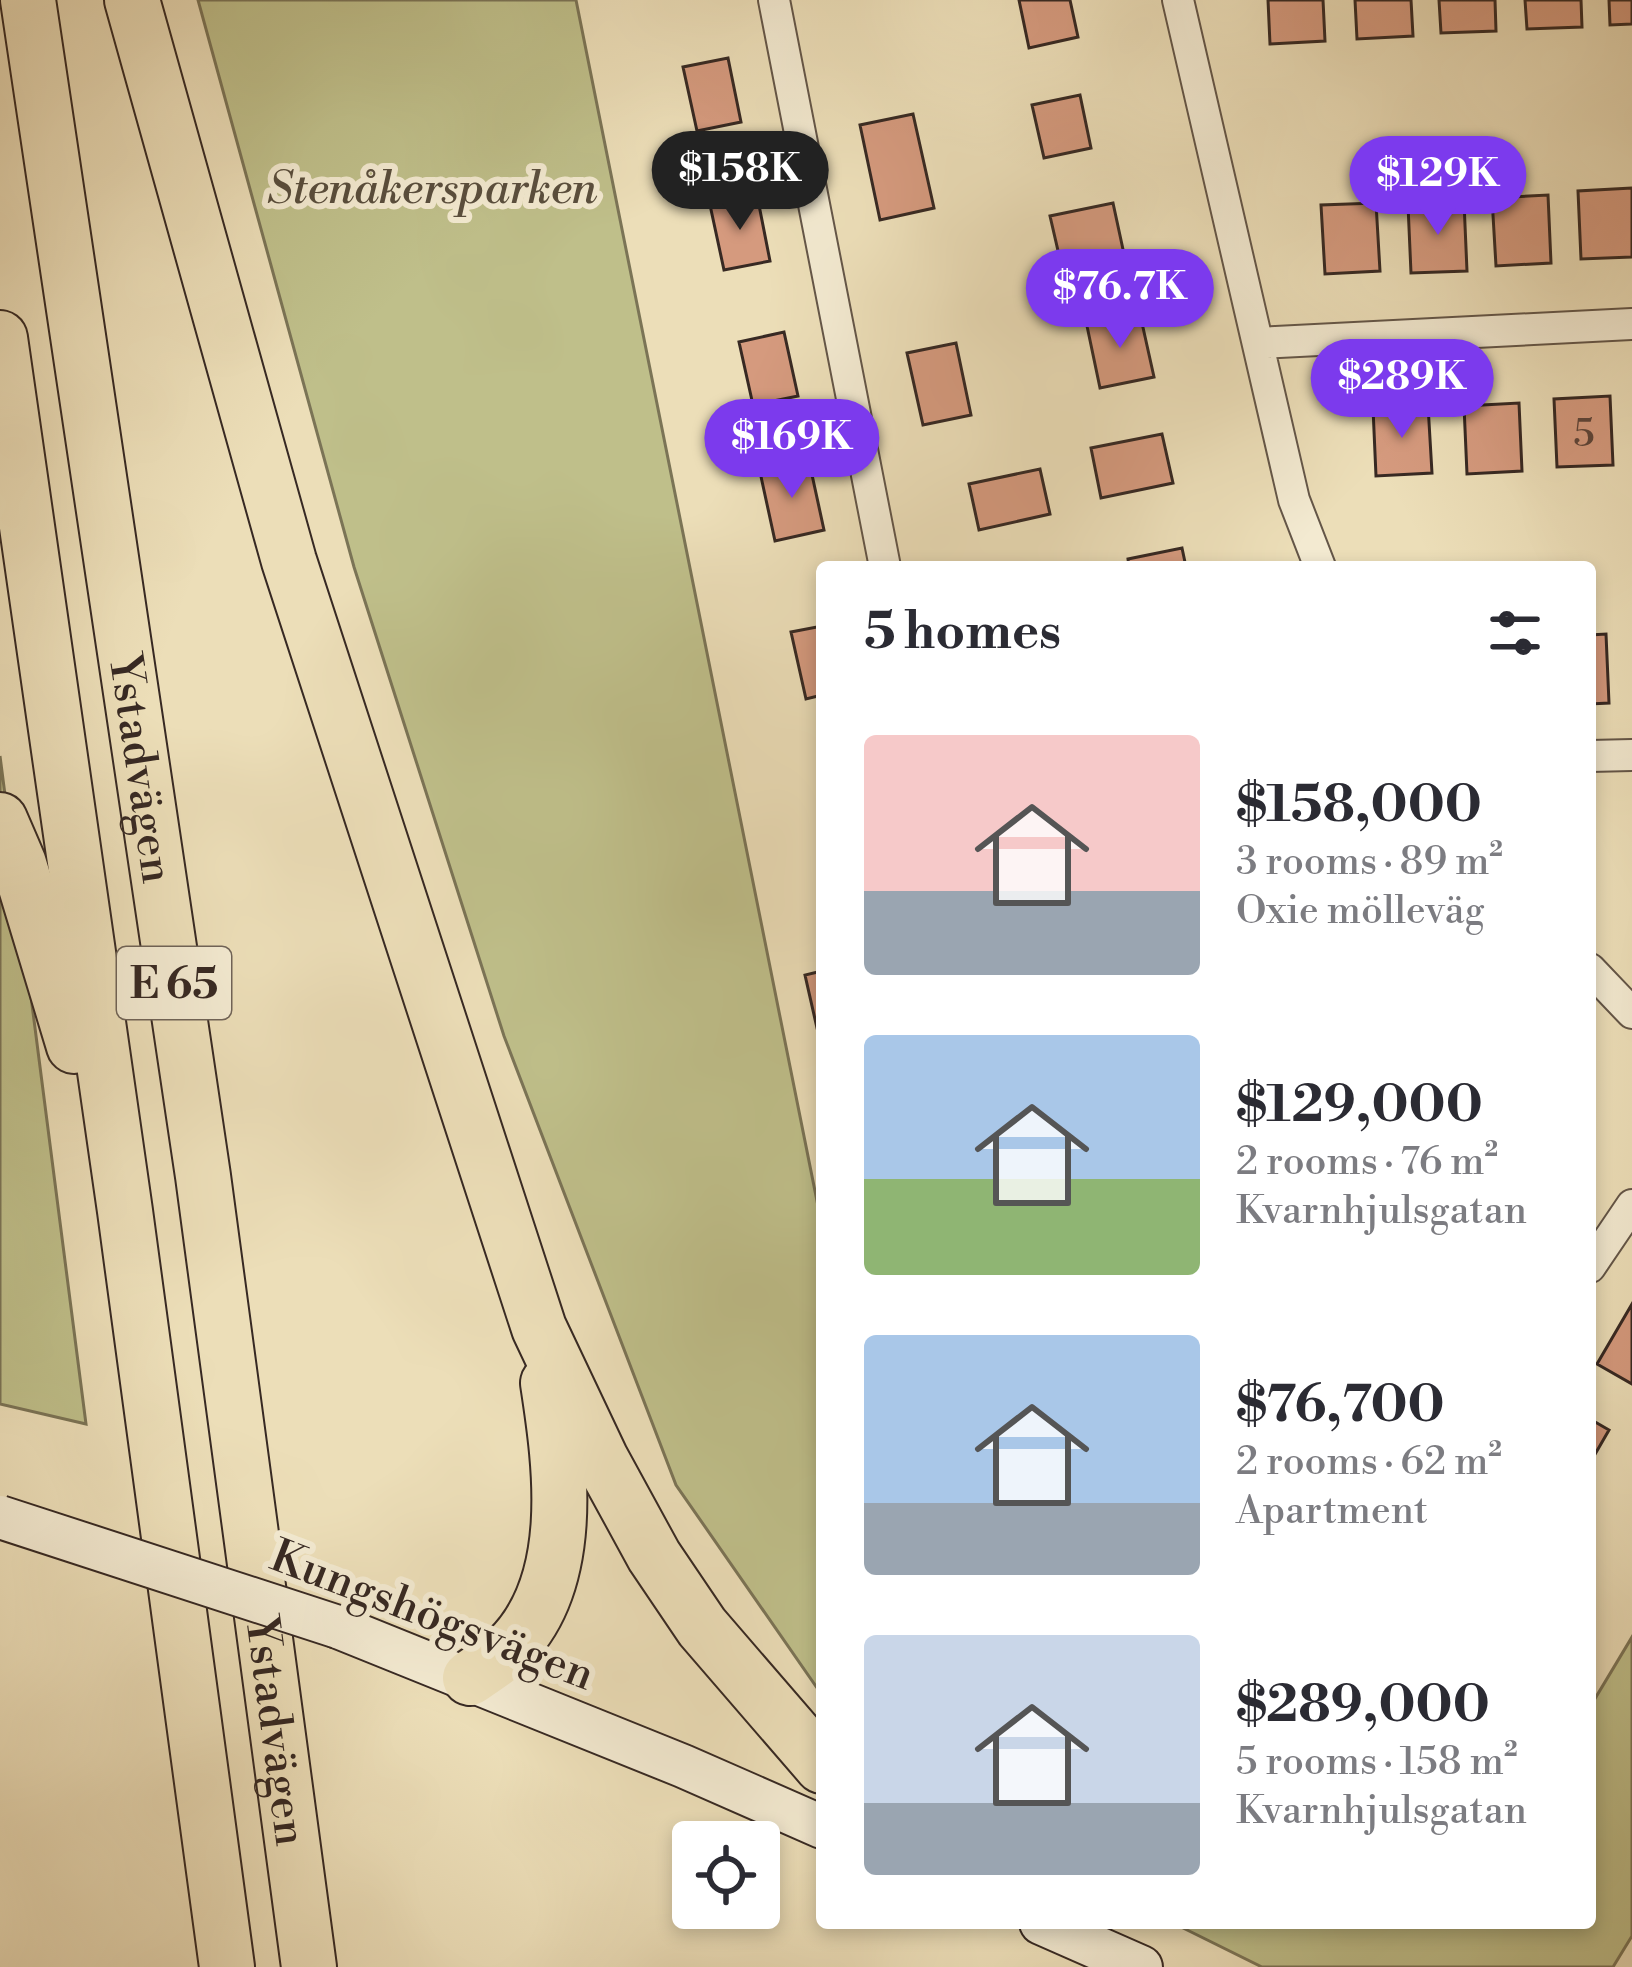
<!DOCTYPE html>
<meta charset="utf-8">
<style>
body{margin:0;font-family:"Libre Bodoni",serif;background:#f7f7f7;color:#2b2b33;height:100vh;display:flex;flex-direction:column;font-size:45px;white-space:nowrap}
*{box-sizing:border-box;margin:0}
p{font-size:39px;color:#7c7c81}
.icon{flex:none;width:66px;height:66px;fill:none;stroke:currentColor;stroke-width:2;stroke-linecap:round;stroke-linejoin:round}
.map{position:relative;flex:1;overflow:hidden}
.sheet{position:absolute;left:816px;top:561px;width:780px;height:1368px;display:flex;flex-direction:column;background:#fff;border-radius:12px;box-shadow:0 6px 18px #0003}
.sheet>*{flex:none}
.buttons{position:absolute;left:672px;top:1821px;display:grid;gap:24px}
.buttons a{display:grid;place-items:center;width:108px;height:108px;border-radius:12px;background:#fff;box-shadow:0 6px 18px #0003;font-size:60px}
.price{position:absolute;translate:-50% -102px;padding:0 27px;border-radius:42px;background:#7c3aed;color:#fff;font-size:39px;line-height:78px;filter:drop-shadow(0 3px 6px #0008)}
.price::after{content:'';position:absolute;left:50%;top:72px;width:36px;height:27px;margin-left:-18px;background:inherit;clip-path:polygon(0 0,100% 0,50% 100%)}
.price.on{background:#222;color:#fff}
ul{padding:0;list-style:none}
li{display:flex;align-items:center;gap:36px;height:300px;padding:0 48px}
li span{display:grid;place-items:center;flex:none;width:336px;height:240px;border-radius:12px;color:#555}
li>.icon{margin-inline-start:auto}
span .icon{width:144px;height:144px;fill:#fffc;stroke-width:1}
li b{font-size:51px}
h2{display:flex;justify-content:space-between;align-items:center;height:144px;padding:0 48px;font-size:51px}
.map>svg:first-child{display:block}
.green{fill:#bfbf8a;stroke:#7b7456;stroke-width:3}
.building{fill:#d59a7e;stroke:#372923;stroke-width:3}
.lines{fill:none;stroke-linecap:round;stroke-linejoin:round}
.street-casing{stroke:#645648;stroke-width:34}
.secondary-casing{stroke:#372923;stroke-width:46}
.highway-casing{stroke:#372923;stroke-width:58}
.street{stroke:#f3ead1;stroke-width:30}
.secondary{stroke:#f3ead1;stroke-width:42}
.highway{stroke:#ecdeb8;stroke-width:54}
.secondary-bridge-casing{stroke:#372923;stroke-width:46;stroke-linecap:butt}
.secondary-bridge{stroke:#f3ead1;stroke-width:42}
.labels{text-anchor:middle;stroke-width:12;stroke-linejoin:round;paint-order:stroke}
.number-label{font-size:39px;fill:#5e453a}
.shield{fill:#f3ead1;stroke:#6f6357;stroke-width:3}
.shield-label{font-size:42px;font-weight:bold;fill:#372923}
.park-label{font-size:45px;font-style:italic;fill:#594e3d;stroke:#f3ead1}
.street-label{font-size:45px;fill:#372923;stroke:#f3ead1}
</style>
<div class="map">
<svg width="1632" height="1967" viewBox="0 0 1632 1967">
<rect width="100%" height="100%" fill="#ecdeb8"/>
<filter id="stains"><feTurbulence type="fractalNoise" baseFrequency=".00167" numOctaves="4"/><feColorMatrix values="0 0 0 0 .2 0 0 0 0 .09 0 0 0 0 .02 0 0 0 .5 -.17"/></filter>
<radialGradient id="worn" r=".72"><stop offset=".6" stop-color="#630" stop-opacity="0"/><stop offset="1" stop-color="#630" stop-opacity=".3"/></radialGradient>
<path class="green" d="M198,0H576L822,1226V1695L676,1485L504,1036L354,567Z
M0,756L86,1424L0,1404Z
M1632,1637V1936L1613,1967H1262L1173,1923H1590V1707Z"/>
<path class="building" d="M1019,0H1070L1078,37L1029,48Z
M1268,0H1323L1325,41L1270,44Z
M1355,0H1411L1413,36L1357,39Z
M1439,0H1495L1496,31L1441,33Z
M1525,0H1581L1582,27L1527,29Z
M1609,0H1632V24L1610,25Z
M728,58L741,122L697,131L683,67Z
M1080,95L1091,148L1044,158L1032,105Z
M913,114L934,208L880,220L860,125Z
M1632,188V257L1581,259L1578,191Z
M757,195L770,261L724,270L710,205Z
M1548,195L1551,263L1496,266L1492,198Z
M1464,202L1467,271L1411,273L1408,205Z
M1113,203L1124,254L1062,268L1050,216Z
M1376,203L1380,271L1325,274L1321,205Z
M1140,314L1154,377L1100,388L1087,326Z
M784,332L798,396L753,405L739,342Z
M956,343L971,415L923,425L907,353Z
M1610,396L1613,465L1557,467L1554,399Z
M1519,403L1522,471L1467,474L1464,406Z
M1428,405L1432,473L1376,476L1373,408Z
M1162,434L1173,483L1101,498L1091,448Z
M809,461L824,530L775,541L760,472Z
M1040,469L1050,514L979,530L969,484Z
M1182,548L1186,567H1129L1128,559Z
M822,626V695L806,699L791,632Z
M1606,634L1609,703L1590,704V635Z
M822,971V1027L817,1028L805,975Z
M1632,1304V1384L1597,1364Z
M1590,1419L1609,1430L1590,1463Z"/>
<g class="lines">
<defs>
<path id="street" d="M774,0L885,567
M1178,0L1294,500L1320,567
M1258,343L1632,324
M1590,756L1632,755
M1590,969L1632,1013
M1590,1267L1632,1205"/>
<path id="secondary" d="M338,1627L683,1766L822,1827
M1041,1923L1141,1967"/>
<g id="highway">
<path id="s1" d="M28,0L203,1176L309,1967"/>
<path d="M132,0L289,561L539,1328L601,1459L654,1556L702,1627L822,1766"/>
<path d="M0,338L125,1211L227,1967"/>
<path d="M0,820L19,864L74,1046"/>
<path d="M470,1678C482,1669 496,1661 507,1651C577,1585 561,1467 548,1383"/>
</g>
</defs>
<use href="#street" class="street-casing"/>
<use href="#secondary" class="secondary-casing"/>
<use href="#highway" class="highway-casing"/>
<use href="#street" class="street"/>
<use href="#secondary" class="secondary"/>
<use href="#highway" class="highway"/>
<defs>
<path id="secondary-bridge" d="M0,1517L338,1627"/>
</defs>
<use href="#secondary-bridge" class="secondary-bridge-casing"/>
<use href="#secondary-bridge" class="secondary-bridge"/>
</g>
<g class="labels">
<g class="number-label">
<text x="1584" y="446">5</text>
</g>
<rect class="shield" x="117" y="947" width="114" height="72" rx="9"/>
<g class="shield-label">
<text x="174" y="998">E 65</text>
</g>
<g class="park-label">
<text x="432" y="203">Stenåkersparken</text>
</g>
<g class="street-label">
<text dy="16" stroke="none"><textPath href="#s1" startOffset="777">Ystadvägen</textPath></text>
<text transform="translate(433 1614) rotate(21)" y="16">Kungshögsvägen</text>
<text dy="16" stroke="none"><textPath href="#s1" startOffset="1749">Ystadvägen</textPath></text>
</g>
</g>
<rect width="100%" height="100%" filter="url(#stains)"/>
<rect width="100%" height="100%" fill="url(#worn)"/>
</svg>
<div class="buttons">
<a><svg class="icon" aria-label="locate" viewBox="0 0 24 24"><circle cx="12" cy="12" r="6"/><path d="M12 2v4M12 18v4M2 12h4M18 12h4"/></svg></a>
</div>
<b class="price on" style="left:740px;top:233px">$158K</b>
<b class="price" style="left:1438px;top:238px">$129K</b>
<b class="price" style="left:1120px;top:351px">$76.7K</b>
<b class="price" style="left:1402px;top:441px">$289K</b>
<b class="price" style="left:792px;top:501px">$169K</b>
<section class="sheet">
<h2>5 homes<svg class="icon" aria-label="filters" viewBox="0 0 24 24"><path d="M4 7h16M4 17h16"/><circle cx="9" cy="7" r="2"/><circle cx="15" cy="17" r="2"/></svg></h2>
<ul>
<li><span style="background:linear-gradient(#f6c9c9 65%,#9aa5b1 0)"><svg class="icon" aria-label="home" viewBox="0 0 24 24"><path d="M3 11l9-7 9 7M6 9v11h12V9"/></svg></span><div><b>$158,000</b><p>3 rooms · 89 m²</p><p>Oxie mölleväg</p></div></li>
<li><span style="background:linear-gradient(#a9c7e8 60%,#8fb573 0)"><svg class="icon" aria-label="home" viewBox="0 0 24 24"><path d="M3 11l9-7 9 7M6 9v11h12V9"/></svg></span><div><b>$129,000</b><p>2 rooms · 76 m²</p><p>Kvarnhjulsgatan</p></div></li>
<li><span style="background:linear-gradient(#a9c7e8 70%,#9aa5b1 0)"><svg class="icon" aria-label="home" viewBox="0 0 24 24"><path d="M3 11l9-7 9 7M6 9v11h12V9"/></svg></span><div><b>$76,700</b><p>2 rooms · 62 m²</p><p>Apartment</p></div></li>
<li><span style="background:linear-gradient(#c9d6e8 70%,#9aa5b1 0)"><svg class="icon" aria-label="home" viewBox="0 0 24 24"><path d="M3 11l9-7 9 7M6 9v11h12V9"/></svg></span><div><b>$289,000</b><p>5 rooms · 158 m²</p><p>Kvarnhjulsgatan</p></div></li>
</ul>
</section>
</div>
